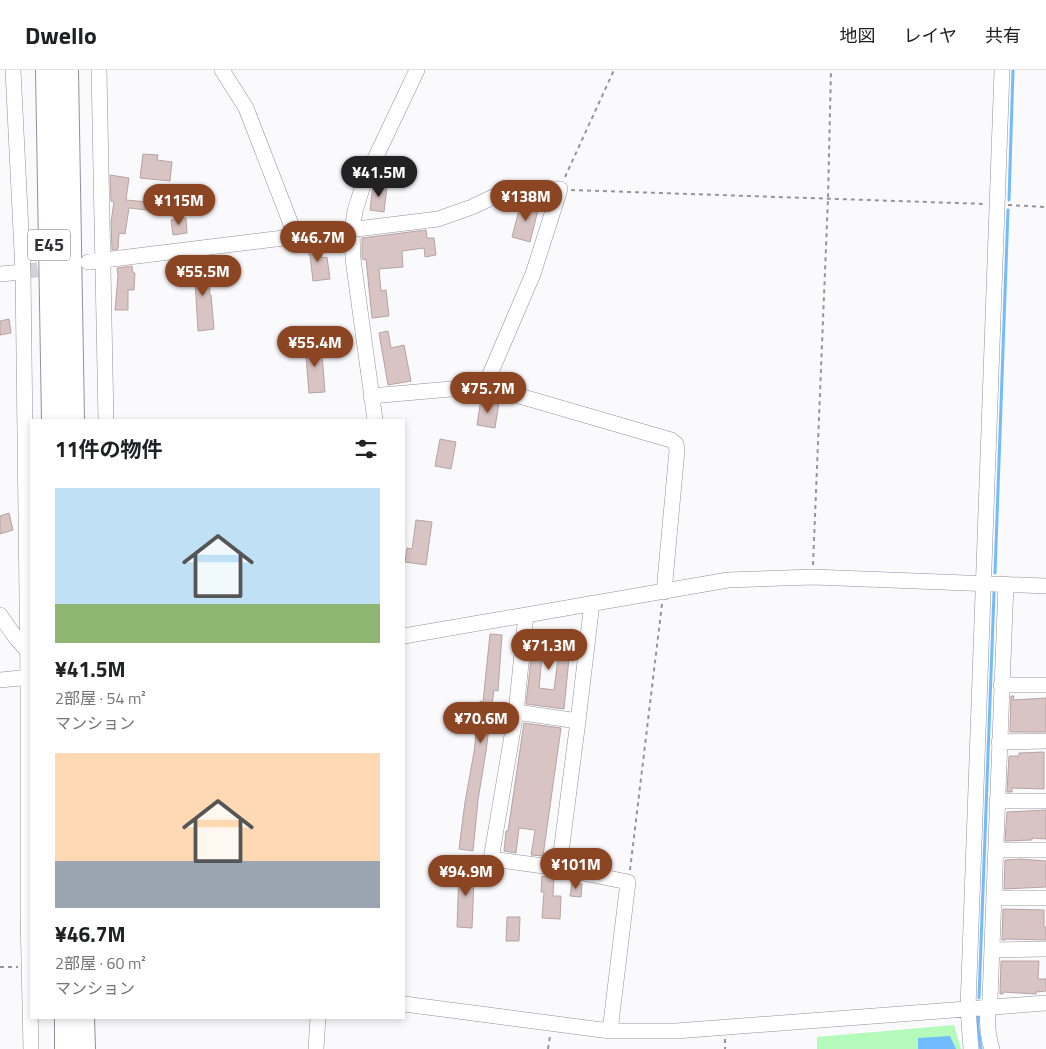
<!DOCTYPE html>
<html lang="ja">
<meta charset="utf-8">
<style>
body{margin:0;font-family:"Titillium Web","Noto Sans JP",sans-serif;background:#f2f2f2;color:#202124;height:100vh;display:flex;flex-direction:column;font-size:19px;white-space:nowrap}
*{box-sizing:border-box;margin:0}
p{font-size:16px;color:#757577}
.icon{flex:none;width:28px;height:28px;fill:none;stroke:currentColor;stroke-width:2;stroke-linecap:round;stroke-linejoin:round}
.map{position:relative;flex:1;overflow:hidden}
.panel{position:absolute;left:30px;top:349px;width:375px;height:600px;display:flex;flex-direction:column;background:#fff;border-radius:0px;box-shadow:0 2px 8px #0003}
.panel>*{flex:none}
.price{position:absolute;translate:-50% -42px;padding:0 11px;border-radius:18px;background:#8c4522;color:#fff;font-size:16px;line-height:32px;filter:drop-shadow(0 1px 2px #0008)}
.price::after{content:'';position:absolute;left:50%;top:30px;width:15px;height:11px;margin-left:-8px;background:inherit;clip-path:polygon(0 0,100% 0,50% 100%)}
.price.active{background:#222;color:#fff}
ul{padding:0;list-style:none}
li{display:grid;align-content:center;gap:10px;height:265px;padding:0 25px}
li span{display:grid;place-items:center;height:155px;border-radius:0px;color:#555}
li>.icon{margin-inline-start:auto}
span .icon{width:90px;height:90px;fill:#fffc;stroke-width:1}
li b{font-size:21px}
h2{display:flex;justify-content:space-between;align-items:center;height:60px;padding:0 25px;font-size:21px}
header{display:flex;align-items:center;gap:30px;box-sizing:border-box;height:70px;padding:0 25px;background:#fff;border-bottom:1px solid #e0e0e0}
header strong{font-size:24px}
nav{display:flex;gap:28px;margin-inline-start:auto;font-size:18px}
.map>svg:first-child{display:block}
.green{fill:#b4fabb}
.water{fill:#70bcfe}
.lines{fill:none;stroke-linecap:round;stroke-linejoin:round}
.stream{stroke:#70bcfe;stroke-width:3}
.building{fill:#d8c4c2;stroke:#b7a4a2;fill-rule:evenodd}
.minor-tunnel{stroke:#d2d1d5;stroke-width:15;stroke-dasharray:15 8;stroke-linecap:butt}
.minor-casing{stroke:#928f9e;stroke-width:16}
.highway-casing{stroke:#928f9e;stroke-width:24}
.path{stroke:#959499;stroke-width:2;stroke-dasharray:4 4;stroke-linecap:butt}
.minor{stroke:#fff;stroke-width:15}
.highway{stroke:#fff;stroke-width:22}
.labels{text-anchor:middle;stroke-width:4;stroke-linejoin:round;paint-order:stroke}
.shield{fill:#fff;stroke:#6e6d71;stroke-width:1}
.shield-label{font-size:18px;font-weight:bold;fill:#302e34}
</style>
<header>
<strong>Dwello</strong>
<nav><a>地図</a><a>レイヤ</a><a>共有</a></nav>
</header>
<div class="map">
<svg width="1046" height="979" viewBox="0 0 1046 979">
<rect width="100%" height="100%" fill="#fafafd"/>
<path class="green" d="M954,955L961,979H817V967Z"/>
<path class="water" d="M950,966L956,979H918V968Z"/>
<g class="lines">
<path class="stream" d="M1009,130L1013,0
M995,503L1008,140
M979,928L994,523
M978,946V959L981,979"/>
</g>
<path class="building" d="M143,84L158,85L157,90L172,92L170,111L140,108Z
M110,105L129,108L126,130L148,132L147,140L129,138L125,164L119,163L118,179L112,180L111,152L114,132L111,131Z
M373,115L387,116L384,142L370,140Z
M521,132L539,136L530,172L512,167Z
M186,148L187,163L173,165L171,150Z
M426,160L427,168H434L436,185L425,187L424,178L402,181L403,197L379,199L381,221L386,220L389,246L372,248L366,189L363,190L362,188V168Z
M320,173L322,188L327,187L330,209L313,211L310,185H309L307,175Z
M208,192L210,225H211L214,259L198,261L194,193Z
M132,196L133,203H135L134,220H128V240H115L118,206L117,198Z
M9,249L11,263L0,265V251Z
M388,261L391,278L404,275L411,311L388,315L379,263Z
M321,272L325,322L309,323L305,274Z
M481,329L499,332L495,358L477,355Z
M440,369L456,372L451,399L435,396Z
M9,443L13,460L0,464V446Z
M416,450L432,452L426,495L405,492L407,478L412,479Z
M534,563L545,564V566L571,568L564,639L526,634ZM542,587L558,588L554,620L539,618Z
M490,564L502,565L498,621L494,620L486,681L478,730L473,781L459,779L465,732L474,682L480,631L483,632Z
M1011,626H1014L1013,630L1046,628V662H1010Z
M524,653L561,658L543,786L531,785L535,760L519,758L516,783L504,781L506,761H508Z
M1044,682V719L1012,718V722H1007L1009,686H1019V683Z
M1046,740V769L1032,768V770L1005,771L1007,742Z
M1021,789L1046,791V817L1004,819L1005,790Z
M459,799H478V809H474L472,858L457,857Z
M542,806L554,807L553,826H561L560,849L542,848L544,822H541Z
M572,813L582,814L581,827L570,826Z
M1003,839L1044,840V857H1046V870L1005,869V870H1002Z
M507,847H520L519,871H506Z
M1001,891H1039L1038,909H1046V921L1036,922V924L1003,922V924H1000Z"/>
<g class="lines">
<path class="minor-tunnel" d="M23,202L59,196"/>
<defs>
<path id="minor" d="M13,0L23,202L28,608V845L31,979
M99,0L106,350
M222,0L246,38L296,167
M88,192L438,149L472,137L512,118L560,119L533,204L485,316
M0,204L23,202
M371,326L485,316L671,370L676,374L677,380L664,522
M375,350L353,189L352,161L355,141L364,112L417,0
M0,545L16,568L27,580
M526,545L516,642L491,789L559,798L628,812L610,961
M404,566L728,510L813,507L1046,516
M0,610L31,607
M1001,615H1046
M516,642L578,651
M999,672L1046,671
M997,731H1046
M996,780H1046
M559,798L578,651L592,533
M994,828H1046
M992,880L1046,879
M404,934L610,961H676L1046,933
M316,979L318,948
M971,979L968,938L1002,0
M992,979C987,963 986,946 990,929L1006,514"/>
<path id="highway" d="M47,0L53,350
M67,0L73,350
M66,948V979
M83,948L84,979"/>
</defs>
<use href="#minor" class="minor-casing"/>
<use href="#highway" class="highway-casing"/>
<path class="path" d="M565,107L614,0
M571,120L986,134
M1008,135L1046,137
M813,495L828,128L831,0
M630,800L662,534
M0,897H18
M725,969V979
M548,979L550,966"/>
<use href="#minor" class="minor"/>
<use href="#highway" class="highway"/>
</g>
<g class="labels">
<rect class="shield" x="28" y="159.5" width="42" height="31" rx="4"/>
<g class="shield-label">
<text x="49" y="181">E45</text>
</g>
</g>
</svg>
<b class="price active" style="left:379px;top:128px">¥41.5M</b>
<b class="price" style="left:526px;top:152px">¥138M</b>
<b class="price" style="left:179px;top:156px">¥115M</b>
<b class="price" style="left:318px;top:193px">¥46.7M</b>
<b class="price" style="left:203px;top:227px">¥55.5M</b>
<b class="price" style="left:315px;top:298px">¥55.4M</b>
<b class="price" style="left:488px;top:344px">¥75.7M</b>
<b class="price" style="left:549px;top:601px">¥71.3M</b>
<b class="price" style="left:481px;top:674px">¥70.6M</b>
<b class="price" style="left:576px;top:820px">¥101M</b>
<b class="price" style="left:466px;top:827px">¥94.9M</b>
<section class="panel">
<h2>11件の物件<svg class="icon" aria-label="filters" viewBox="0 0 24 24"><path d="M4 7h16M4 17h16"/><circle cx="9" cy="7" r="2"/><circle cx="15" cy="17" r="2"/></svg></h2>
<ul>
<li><span style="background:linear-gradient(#bfe0f5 75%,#8fb573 0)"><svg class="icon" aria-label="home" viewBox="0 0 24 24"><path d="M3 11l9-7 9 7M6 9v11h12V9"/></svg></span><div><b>¥41.5M</b><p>2部屋 · 54 m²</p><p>マンション</p></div></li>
<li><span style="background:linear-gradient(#ffd9b3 70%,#9aa5b1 0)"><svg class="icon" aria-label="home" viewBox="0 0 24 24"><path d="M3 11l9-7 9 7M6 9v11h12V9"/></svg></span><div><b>¥46.7M</b><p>2部屋 · 60 m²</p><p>マンション</p></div></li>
</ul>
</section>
</div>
